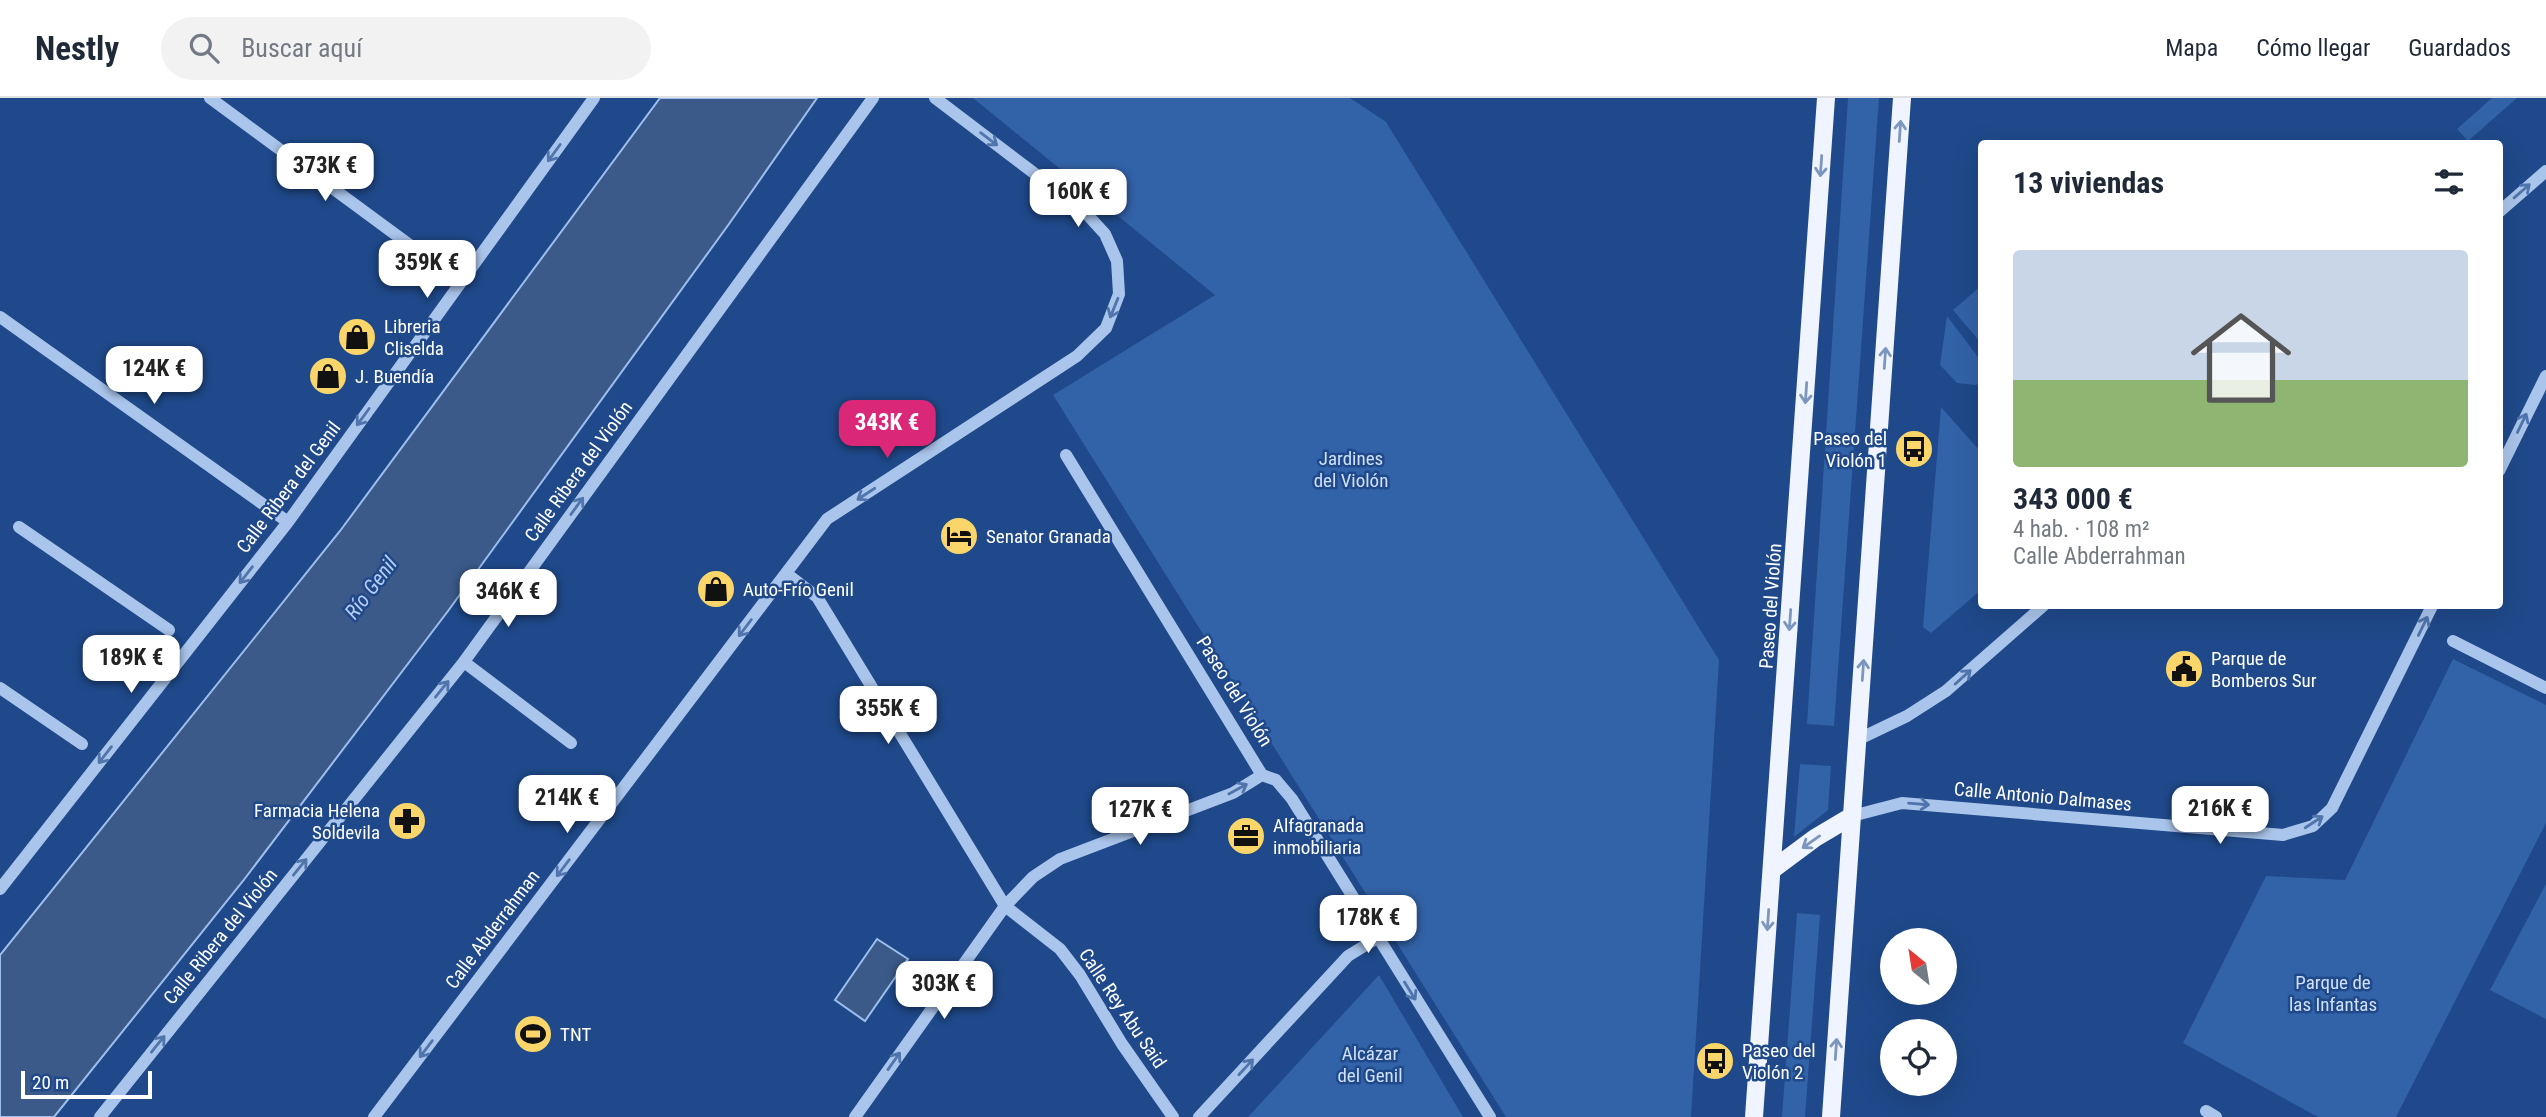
<!DOCTYPE html>
<html lang="es">
<meta charset="utf-8">
<style>
body{margin:0;font-family:"Roboto Condensed",sans-serif;background:#f2f2f3;color:#1f2937;height:100vh;display:flex;flex-direction:column;font-size:26px;white-space:nowrap}
*{box-sizing:border-box;margin:0}
p{font-size:23px;color:#747a83}
.icon{flex:none;width:38px;height:38px;fill:none;stroke:currentColor;stroke-width:2;stroke-linecap:round;stroke-linejoin:round}
.map{position:relative;flex:1;overflow:hidden}
.panel{position:absolute;left:1978px;top:42px;width:525px;height:469px;display:flex;flex-direction:column;background:#fff;border-radius:7px;box-shadow:0 7px 28px #0002}
.panel>*{flex:none}
.needle{width:46px;rotate:330deg}
.controls{position:absolute;left:1880px;top:830px;display:grid;gap:14px}
.controls a{display:grid;place-items:center;width:77px;height:77px;border-radius:50%;background:#fff;box-shadow:0 7px 28px #0002;font-size:35px}
.scale{position:absolute;left:21px;bottom:18px;width:131px;box-sizing:border-box;padding-left:7px;border:4px solid #fff;border-top:0;font-size:19px;line-height:24px;white-space:nowrap;color:#fff;-webkit-text-stroke:5px #1f498a;paint-order:stroke}
.price{position:absolute;translate:-50% -60px;padding:0 16px;border-radius:14px;background:#fff;color:#222;font-size:23px;line-height:46px;filter:drop-shadow(0 2px 4px #0008)}
.price::after{content:'';position:absolute;left:50%;top:42px;width:21px;height:16px;margin-left:-10px;background:inherit;clip-path:polygon(0 0,100% 0,50% 100%)}
.price.current{background:#db2777;color:#fff}
ul{padding:0;list-style:none}
li{display:grid;align-content:center;gap:14px;height:371px;padding:0 35px}
li+li{border-top:2px solid #e0e1e3}
li span{display:grid;place-items:center;height:217px;border-radius:7px;color:#555}
li>.icon{margin-inline-start:auto}
span .icon{width:126px;height:126px;fill:#fffc;stroke-width:1}
li b{font-size:30px}
h2{display:flex;justify-content:space-between;align-items:center;height:84px;padding:0 35px;font-size:30px}
header{display:flex;align-items:center;gap:42px;box-sizing:border-box;height:98px;padding:0 35px;background:#fff;border-bottom:2px solid #e0e1e3}
header strong{font-size:33px}
nav{display:flex;gap:38px;margin-inline-start:auto;font-size:24px}
.search{width:490px;height:63px;background:#f2f2f3;display:flex;align-items:center;gap:18px;box-sizing:border-box;padding:0 24px;border-radius:38px;color:#747a83;font-size:26px}
.map>svg:first-child{display:block}
.green{fill:#3262a7}
.water{fill:#3b5a89;stroke:#9dbfed;stroke-width:2}
.lines{fill:none;stroke-linecap:round;stroke-linejoin:round}
.minor{stroke:#aac5eb;stroke-width:12}
.major{stroke:#eff4fe;stroke-width:18}
.oneway{stroke:#7d96be}
.oneway2{stroke:#5074ac}
.labels{text-anchor:middle;stroke-width:5;stroke-linejoin:round;paint-order:stroke}
.poi-label{font-size:19px;fill:#fff;stroke:#1f498a;text-anchor:start}
.park-label{font-size:19px;fill:#cfe0f8;stroke:#1f498a}
.street-label{font-size:19px;fill:#fff;stroke:#1f498a}
.water-label{font-size:21px;font-style:italic;fill:#b5cff3;stroke:#1f498a}
</style>
<header>
<strong>Nestly</strong>
<div class="search"><svg class="icon" aria-label="search" viewBox="0 0 24 24"><circle cx="10" cy="10" r="6"/><path d="M15 15l6 6"/></svg>Buscar aquí</div>
<nav><a>Mapa</a><a>Cómo llegar</a><a>Guardados</a></nav>
</header>
<div class="map">
<svg width="2546" height="1019" viewBox="0 0 2546 1019">
<rect width="100%" height="100%" fill="#1f498a"/>
<path class="green" d="M973,0H1350L1386,24L1719,562L1691,1019H1506L1053,297L1215,197Z
M1848,0H1879L1834,628L1807,626Z
M2492,0H2517L2468,43L2457,31Z
M1981,188V245L1953,212Z
M1947,218L1981,263V284L1976,287L1957,285L1940,267Z
M1941,309L1981,354V492L1931,535L1923,529Z
M2453,561L2546,607V725L2396,1019H2318L2183,945L2266,778L2345,782Z
M1800,666L1831,668L1828,712L1794,739Z
M2546,786V921L2490,892Z
M1797,815L1820,817L1805,1019H1782Z
M1379,877L1463,1019H1248Z"/>
<path class="water" d="M660,0H817L729,126L448,513L243,783L54,1019H0V857L340,433Z
M877,841L908,861L865,923L835,902Z"/>
<g class="lines">
<path class="minor" d="M210,0L460,184
M2499,114L2546,73
M0,219L288,424
M1066,357L1262,677L1276,682L1292,701L1490,1019
M2499,373L2546,278
M19,429L169,532
M787,476L817,499L1005,808L1060,851L1080,877L1122,946L1173,1019
M2453,543L2546,590
M468,567L571,645
M0,590L82,646
M1859,641L1907,618L1946,593L2043,508
M1852,718L1902,705L2283,737L2313,728L2332,710L2432,508
M0,791L288,424L594,0
M2206,1013L2216,1019
M100,1019L463,565L873,0
M374,1019L827,421L1077,258L1106,230L1119,196L1117,163L1105,136L1084,113L935,0
M855,1019L1005,808L1033,779L1060,761L1233,695L1262,677
M1199,1019L1348,858L1377,840"/>
<path class="major" d="M1772,772L1815,740L1852,718
M1754,1019L1826,0
M1831,1019L1902,0"/>
</g>
<defs><path id="oneway-shaft" d="M-6 0H5M1.5-3L5.5 0L1.5 3" fill="none" stroke-width="1.6" stroke-linecap="round" stroke-linejoin="round" transform="scale(1.75)"/></defs>
<g class="oneway">
<use href="#oneway-shaft" transform="translate(1900 33) rotate(-86)"/>
<use href="#oneway-shaft" transform="translate(1821 68) rotate(94)"/>
<use href="#oneway-shaft" transform="translate(1885 260) rotate(-86)"/>
<use href="#oneway-shaft" transform="translate(1806 295) rotate(94)"/>
<use href="#oneway-shaft" transform="translate(1790 522) rotate(94)"/>
<use href="#oneway-shaft" transform="translate(1863 572) rotate(-86)"/>
<use href="#oneway-shaft" transform="translate(1811 744) rotate(145)"/>
<use href="#oneway-shaft" transform="translate(1768 822) rotate(94)"/>
<use href="#oneway-shaft" transform="translate(1836 951) rotate(-86)"/>
</g>
<g class="oneway2">
<use href="#oneway-shaft" transform="translate(989 41) rotate(37)"/>
<use href="#oneway-shaft" transform="translate(554 55) rotate(126)"/>
<use href="#oneway-shaft" transform="translate(2522 93) rotate(-41)"/>
<use href="#oneway-shaft" transform="translate(1114 210) rotate(112)"/>
<use href="#oneway-shaft" transform="translate(363 319) rotate(126)"/>
<use href="#oneway-shaft" transform="translate(2522 325) rotate(-64)"/>
<use href="#oneway-shaft" transform="translate(866 396) rotate(147)"/>
<use href="#oneway-shaft" transform="translate(577 408) rotate(-54)"/>
<use href="#oneway-shaft" transform="translate(246 477) rotate(128)"/>
<use href="#oneway-shaft" transform="translate(2423 528) rotate(-64)"/>
<use href="#oneway-shaft" transform="translate(745 530) rotate(127)"/>
<use href="#oneway-shaft" transform="translate(1963 579) rotate(-42)"/>
<use href="#oneway-shaft" transform="translate(442 591) rotate(-51)"/>
<use href="#oneway-shaft" transform="translate(105 657) rotate(128)"/>
<use href="#oneway-shaft" transform="translate(1238 691) rotate(-29)"/>
<use href="#oneway-shaft" transform="translate(1919 706) rotate(5)"/>
<use href="#oneway-shaft" transform="translate(2314 724) rotate(-33)"/>
<use href="#oneway-shaft" transform="translate(300 769) rotate(-51)"/>
<use href="#oneway-shaft" transform="translate(563 770) rotate(127)"/>
<use href="#oneway-shaft" transform="translate(1410 893) rotate(58)"/>
<use href="#oneway-shaft" transform="translate(158 946) rotate(-51)"/>
<use href="#oneway-shaft" transform="translate(426 951) rotate(127)"/>
<use href="#oneway-shaft" transform="translate(894 963) rotate(-55)"/>
<use href="#oneway-shaft" transform="translate(1246 969) rotate(-47)"/>
</g>
<defs>
<symbol id="shop-disc" viewBox="-11 -11 22 22"><circle r="9.5" fill="#fad569" stroke="#1f498a"/><path d="M-5-2.5h2.3a2.7 3.5 0 0 1 5.4 0H5L5.5 6h-11ZM-1.5-2.5h3a1.5 2.3 0 0 0-3 0Z" fill="#111"/></symbol>
<symbol id="bus-disc" viewBox="-11 -11 22 22"><circle r="9.5" fill="#fad569" stroke="#1f498a"/><path d="M-5-6H5V4H4V6H2V4H-2V6H-4V4H-5ZM-3.5-4V0h7V-4ZM-3.5 1.2v1.5H-2V1.2ZM2 1.2v1.5H3.5V1.2Z" fill="#111"/></symbol>
<symbol id="hotel-disc" viewBox="-11 -11 22 22"><circle r="9.5" fill="#fad569" stroke="#1f498a"/><path d="M-6-4.5h1.5V1H6V5H4.5V3h-9V5H-6ZM-4 0a1.8 1.8 0 1 1 3.6 0ZM.5 0V-2.5h3Q6-2.5 6 0Z" fill="#111"/></symbol>
<symbol id="civic-disc" viewBox="-11 -11 22 22"><circle r="9.5" fill="#fad569" stroke="#1f498a"/><path d="M-.6-6.5H3V-4.5H.6V-3L4-1V1h2V6H-6V1h2V-1L-.6-3ZM-1.2 2.5V6h2.4V2.5Z" fill="#111"/></symbol>
<symbol id="pharmacy-disc" viewBox="-11 -11 22 22"><circle r="9.5" fill="#fad569" stroke="#1f498a"/><path d="M-2-6h4v4h4v4h-4v4h-4v-4h-4v-4h4Z" fill="#111"/></symbol>
<symbol id="office-disc" viewBox="-11 -11 22 22"><circle r="9.5" fill="#fad569" stroke="#1f498a"/><path d="M-6-3h4V-5.5h4V-3h4V5H-6ZM-1-4.5V-3h2v-1.5ZM-6 0V1H6V0Z" fill="#111"/></symbol>
<symbol id="stadium-disc" viewBox="-11 -11 22 22"><circle r="9.5" fill="#fad569" stroke="#1f498a"/><path d="M0-5a6.5 5 0 1 0 0 10a6.5 5 0 1 0 0-10ZM-3.5-1.8h7v3.6h-7Z" fill="#111"/></symbol>
</defs>
<g fill-rule="evenodd">
<use href="#shop-disc" x="335" y="217" width="44" height="44"/>
<use href="#shop-disc" x="306" y="256" width="44" height="44"/>
<use href="#bus-disc" x="1892" y="329" width="44" height="44"/>
<use href="#hotel-disc" x="937" y="416" width="44" height="44"/>
<use href="#shop-disc" x="694" y="469" width="44" height="44"/>
<use href="#civic-disc" x="2162" y="549" width="44" height="44"/>
<use href="#pharmacy-disc" x="385" y="701" width="44" height="44"/>
<use href="#office-disc" x="1224" y="716" width="44" height="44"/>
<use href="#stadium-disc" x="511" y="914" width="44" height="44"/>
<use href="#bus-disc" x="1693" y="941" width="44" height="44"/>
</g>
<g class="labels">
<g class="poi-label">
<text x="384" y="235">Libreria<tspan x="384" dy="22">Cliselda</tspan></text>
<text x="355" y="285">J. Buendía</text>
<text x="1887" y="347" text-anchor="end">Paseo del<tspan x="1887" dy="22">Violón 1</tspan></text>
<text x="986" y="445">Senator Granada</text>
<text x="743" y="498">Auto-Frío Genil</text>
<text x="2211" y="567">Parque de<tspan x="2211" dy="22">Bomberos Sur</tspan></text>
<text x="380" y="719" text-anchor="end">Farmacia Helena<tspan x="380" dy="22">Soldevila</tspan></text>
<text x="1273" y="734">Alfagranada<tspan x="1273" dy="22">inmobiliaria</tspan></text>
<text x="560" y="943">TNT</text>
<text x="1742" y="959">Paseo del<tspan x="1742" dy="22">Violón 2</tspan></text>
</g>
<g class="park-label">
<text x="1351" y="367">Jardines<tspan x="1351" dy="22">del Violón</tspan></text>
<text x="2333" y="891">Parque de<tspan x="2333" dy="22">las Infantas</tspan></text>
<text x="1370" y="962">Alcázar<tspan x="1370" dy="22">del Genil</tspan></text>
</g>
<g class="street-label">
<text transform="translate(578 373) rotate(-54)" y="7">Calle Ribera del Violón</text>
<text transform="translate(288 389) rotate(-53)" y="7">Calle Ribera del Genil</text>
<text transform="translate(1770 508) rotate(-86)" y="7">Paseo del Violón</text>
<text transform="translate(1235 593) rotate(58)" y="7">Paseo del Violón</text>
<text transform="translate(2043 698) rotate(5)" y="7">Calle Antonio Dalmases</text>
<text transform="translate(492 831) rotate(-53)" y="7">Calle Abderrahman</text>
<text transform="translate(220 838) rotate(-51)" y="7">Calle Ribera del Violón</text>
<text transform="translate(1123 910) rotate(56)" y="7">Calle Rey Abu Said</text>
</g>
<g class="water-label">
<text transform="translate(371 490) rotate(-53)" y="7">Río Genil</text>
</g>
</g>
</svg>
<div class="controls">
<a><svg class="needle" viewBox="-14 -14 28 28"><path d="M0-13l5 13h-10z" fill="#e53935"/><path d="M0 13l5-13h-10z" fill="#747a83"/></svg></a>
<a><svg class="icon" aria-label="locate" viewBox="0 0 24 24"><circle cx="12" cy="12" r="6"/><path d="M12 2v4M12 18v4M2 12h4M18 12h4"/></svg></a>
</div>
<div class="scale">20 m</div>
<b class="price" style="left:325px;top:105px">373K €</b>
<b class="price" style="left:1078px;top:131px">160K €</b>
<b class="price" style="left:427px;top:202px">359K €</b>
<b class="price" style="left:154px;top:308px">124K €</b>
<b class="price current" style="left:887px;top:362px">343K €</b>
<b class="price" style="left:508px;top:531px">346K €</b>
<b class="price" style="left:131px;top:597px">189K €</b>
<b class="price" style="left:888px;top:648px">355K €</b>
<b class="price" style="left:567px;top:737px">214K €</b>
<b class="price" style="left:2220px;top:748px">216K €</b>
<b class="price" style="left:1140px;top:749px">127K €</b>
<b class="price" style="left:1368px;top:857px">178K €</b>
<b class="price" style="left:944px;top:923px">303K €</b>
<section class="panel">
<h2>13 viviendas<svg class="icon" aria-label="filters" viewBox="0 0 24 24"><path d="M4 7h16M4 17h16"/><circle cx="9" cy="7" r="2"/><circle cx="15" cy="17" r="2"/></svg></h2>
<ul>
<li><span style="background:linear-gradient(#c9d6e8 60%,#8fb573 0)"><svg class="icon" aria-label="home" viewBox="0 0 24 24"><path d="M3 11l9-7 9 7M6 9v11h12V9"/></svg></span><div><b>343 000 €</b><p>4 hab. · 108 m²</p><p>Calle Abderrahman</p></div></li>
</ul>
</section>
</div>
